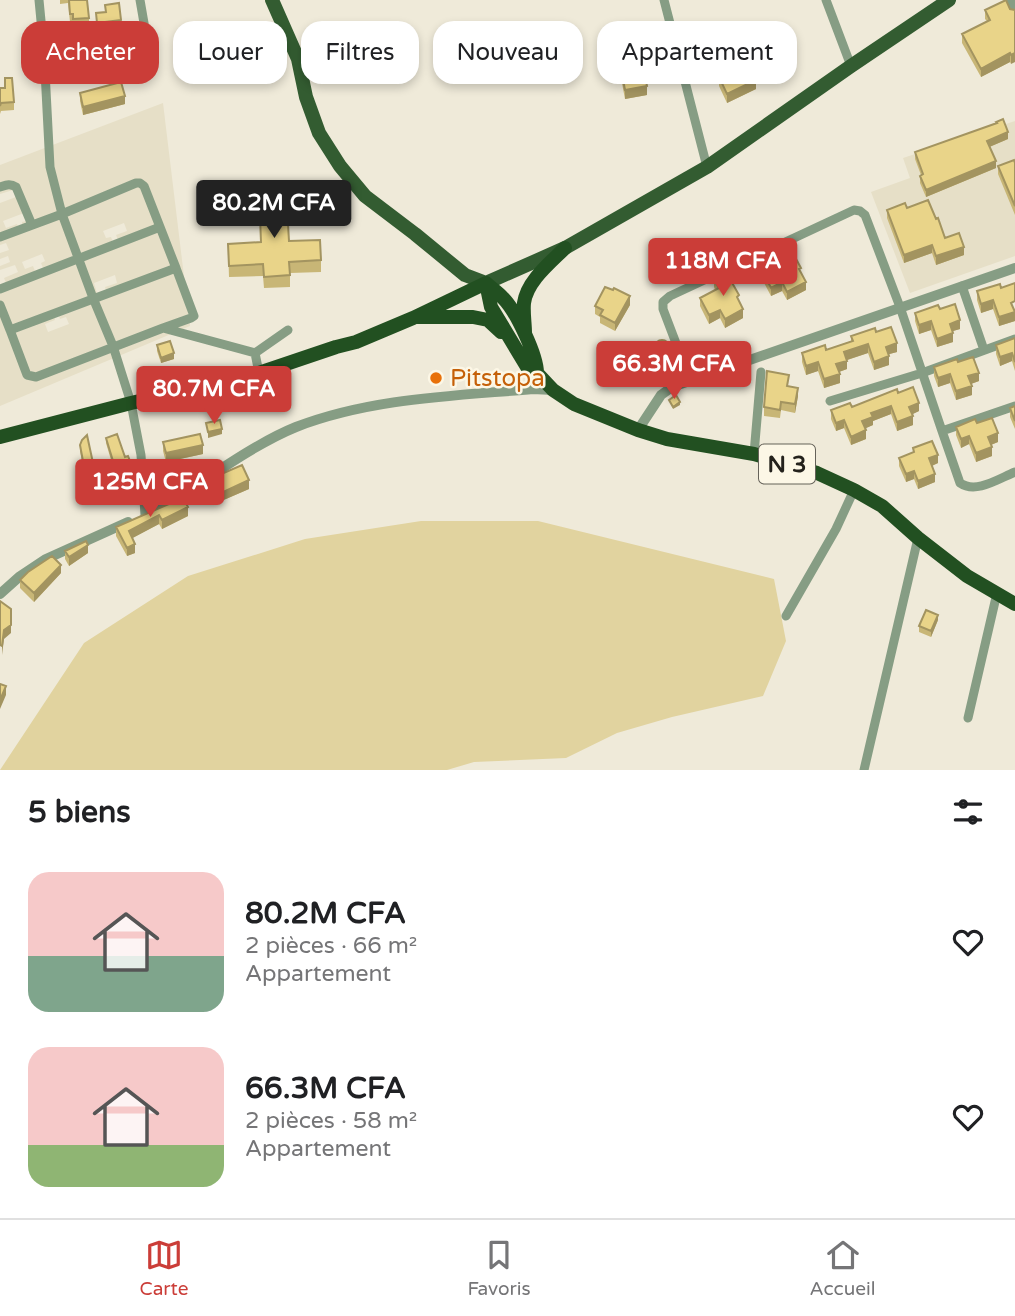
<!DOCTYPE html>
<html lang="fr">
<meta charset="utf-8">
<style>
body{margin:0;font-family:"Varela Round",sans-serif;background:#f6f6f6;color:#202124;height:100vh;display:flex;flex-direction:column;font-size:26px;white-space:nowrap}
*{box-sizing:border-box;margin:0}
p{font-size:23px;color:#757577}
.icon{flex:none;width:38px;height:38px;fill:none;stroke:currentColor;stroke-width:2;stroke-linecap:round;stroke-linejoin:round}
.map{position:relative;height:770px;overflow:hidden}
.drawer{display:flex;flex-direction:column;background:#fff;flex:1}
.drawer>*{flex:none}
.top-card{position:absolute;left:21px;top:21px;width:973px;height:63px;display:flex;gap:14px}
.price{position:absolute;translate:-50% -60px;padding:0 16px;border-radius:7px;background:#cb3d38;color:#fff;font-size:23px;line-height:46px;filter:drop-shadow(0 2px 4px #0008)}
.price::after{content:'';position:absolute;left:50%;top:42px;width:21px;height:16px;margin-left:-10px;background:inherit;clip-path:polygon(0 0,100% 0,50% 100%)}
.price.selected{background:#222;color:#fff}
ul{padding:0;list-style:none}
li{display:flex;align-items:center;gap:21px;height:175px;padding:0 28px}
li span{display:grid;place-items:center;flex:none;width:196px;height:140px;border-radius:21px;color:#555}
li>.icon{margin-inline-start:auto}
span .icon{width:84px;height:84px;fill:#fffc;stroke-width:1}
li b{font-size:30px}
h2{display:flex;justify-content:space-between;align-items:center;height:84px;padding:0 28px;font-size:30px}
.tag{padding:0 24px;border-radius:21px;background:#fff;box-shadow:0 4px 10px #0003;font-size:24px;line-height:63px}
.tag.selected{background:#cb3d38;color:#fff}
.menu{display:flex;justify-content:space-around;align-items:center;height:98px;border-top:2px solid #e0e0e0;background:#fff;font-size:19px;color:#757577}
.menu a{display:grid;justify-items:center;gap:4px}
.menu .selected{color:#cb3d38}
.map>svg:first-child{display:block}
.built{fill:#e6dfc7;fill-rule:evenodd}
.green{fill:#e1d39f}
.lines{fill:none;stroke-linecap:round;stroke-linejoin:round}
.minor{stroke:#869d84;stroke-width:9}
.tertiary{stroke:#869d84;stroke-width:10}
.primary{stroke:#335c31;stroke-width:14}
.trunk{stroke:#225021;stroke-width:14}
.wall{fill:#c8b676}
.shaded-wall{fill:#a39460}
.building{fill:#e9d489;stroke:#a39460;stroke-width:2}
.food-dot{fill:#e8710a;stroke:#fcf7e6;stroke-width:2.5}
.labels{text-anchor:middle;stroke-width:5;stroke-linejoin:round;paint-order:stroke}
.shield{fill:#fcf7e6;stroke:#656259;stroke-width:2}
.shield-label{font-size:23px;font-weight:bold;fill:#24221c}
.food-label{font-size:24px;fill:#c56008;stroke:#fcf7e6;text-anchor:start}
</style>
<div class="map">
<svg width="1015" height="770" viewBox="0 0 1015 770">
<rect width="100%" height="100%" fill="#efead9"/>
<path class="built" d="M163,103L190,326L0,406V285L6,283L4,278L18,272L15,265L0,270V266L10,262L8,256L0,259V253L9,250L6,243L0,245V203L16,197L13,190L0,194V165ZM24,213L26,221L22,222V225L18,227L17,224L6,228L3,221ZM124,223L127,231L116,235L118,240L113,242L111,237L106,238L103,231ZM42,254L45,261L41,263L43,268L35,271L33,266L25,269L22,262ZM115,275L117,283L105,287L106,290L97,293L94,283ZM59,316L60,319L66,317L69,324L48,332L45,324L55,320L54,317Z
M1015,121V256L910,293L871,192L910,178L903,158Z"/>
<path class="green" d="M421,521H538L774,579L786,641L763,696L672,717L617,733L566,758L474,762L447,770H0L84,643L188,576L305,539Z"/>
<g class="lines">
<path class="minor" d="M39,0L44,52L50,167L62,214L93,298L113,346L131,403L141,455L145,515
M140,0L148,46
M664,0L707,167
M826,0L851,66
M1010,0L1015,12
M0,187C6,185 10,183 16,187L32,225
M0,237L62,214L136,183H140L144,186L176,268L10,330L27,375L36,377L163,328L255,353
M962,286L984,350
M0,289L160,227
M0,305L10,330
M163,328L191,318L194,316L176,268
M259,373L255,353L288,330
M690,380L663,309V302L670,296L854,210L860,211L865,215L900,307L942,431
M830,401L922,373L1015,339
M1015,406L942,431L960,483C976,494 998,479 1015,472
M754,454L761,372
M786,616L836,529L854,490
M968,718L997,593
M864,770L918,538"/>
<path class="tertiary" d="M638,430L661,395L672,387L1015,268
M156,510L168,504C207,479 254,444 296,427C371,398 454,396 533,389L553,390
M0,594L19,577L46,559L128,522"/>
<path class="primary" d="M272,0L298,59L306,97L319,133L340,166L365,196L415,234L465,275L486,283L565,248L707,167L851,66L949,0"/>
<path class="trunk" d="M486,283L491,307L527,367L537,373L553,390L574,404L638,430L667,439L754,454L817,473L854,490L882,506L918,538L967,576L1015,604
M486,283C491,288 498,292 503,298C516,311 537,355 537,373
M418,317H473L488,320L501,332
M525,333C525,323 523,313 524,303C527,281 550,263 565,248
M0,437L131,403L259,373L336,347L356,342L413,318L486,283"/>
</g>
<path class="wall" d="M60,0H81L89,18V25L73,27V21L70,22L68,3L60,4Z
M105,5L121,20V25L97,28L96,13L105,12Z
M1010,9L1015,10L1011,64L1010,62L981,77L962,43V34L987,21L985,19V10Z
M621,69L647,95L625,99L621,78Z
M719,77L756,89L727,103L719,86Z
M0,88L14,102V110L1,111L0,114Z
M80,93L125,104L83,115L80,101Z
M1008,139L989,147L996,168L926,197L920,183V176L921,175L915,159V152Z
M1015,163V215L998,174V166Z
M259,191L289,241L321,260V272L290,273V287L264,288L263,276L229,277L228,244L261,242Z
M907,208L936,219L945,238L964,255L936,265L932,253L904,263L887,218V210Z
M776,251L801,273L806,290L787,300L782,291L771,296L762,279V270L777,262L776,259Z
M714,278L739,301L743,318L725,328L720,318L709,324L700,306V298L715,290L714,287Z
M1001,288L1015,310H1014L1015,321L999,326L993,309L981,313L977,300V291Z
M630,305L615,331L600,323V317L595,314V306Z
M940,309L960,329L952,331L953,342L937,347L931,330L919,334L915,321V313Z
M876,332L897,352L889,354V365L874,370L868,353L847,360V369L839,372L840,383L824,388L818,371L806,375L802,362V353L826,350L851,341V336Z
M1015,338V371L1012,361L1000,366L996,354V345Z
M157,345L174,359L161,363L157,351Z
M655,346L669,353L667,358L662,360L656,358L655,352Z
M934,367L979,381L971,384L972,395L956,400L950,383L938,387L934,376Z
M789,386L798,396L795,413L781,410L780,418L764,416V407Z
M898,393L919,411L912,414L913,425L897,431L891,414L873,421V425L865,428L866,439L851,445L844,428L836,431L831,419V410L852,407Z
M1015,406V429L1010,417V408Z
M977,423L998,442L991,445L992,456L976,462L969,444L961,448L956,435V427Z
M106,438L125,457L132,472L116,477L106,443Z
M163,442L203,454L166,462L163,451Z
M80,445L93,469L91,474L85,477L80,451Z
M913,448L938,463L932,466L935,482L918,489L914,479L906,482L899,466V458L913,452Z
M212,478L249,489L219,502L212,487Z
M171,503L188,516L162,529L159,524L132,538L135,553L127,556L116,536V527Z
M65,551L88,553L69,566L65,559Z
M61,573L34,602L20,588V580Z
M938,620L931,637L919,632V626Z"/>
<path class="shaded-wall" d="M1010,53V62L981,77V69Z
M1015,53V62L1011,64V55Z
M756,80V89L727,103V94Z
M647,86V95L625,99V90Z
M125,96V104L83,115V107Z
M1008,132V139L987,148V141Z
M996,161V168L926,197V190Z
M932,245V253L904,263V255Z
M964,247V255L936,265V256Z
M782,282V291L771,296V288Z
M806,282V290L787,300V292Z
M630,296V305L615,331V323Z
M993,300V309L981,313V304Z
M743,309V318L725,328V319Z
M720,310V318L709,324V315Z
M1015,312V321L999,326V317Z
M960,320V329L950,332V324Z
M931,321V330L919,334V325Z
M953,333V342L937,347V339Z
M897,343V352L886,355V347Z
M868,344V353L844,361V352Z
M669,347V353L667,358L662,360V354Z
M174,353V359L161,363V358Z
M1012,353V361L1000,366V357Z
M889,356V365L874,370V362Z
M847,361V369L836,373V364Z
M818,362V371L806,375V366Z
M979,373V381L968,385V376Z
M840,374V383L824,388V379Z
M950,374V383L938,387V378Z
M972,386V395L956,400V391Z
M798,388V396L795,413V404Z
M680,402V405L673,409V407Z
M919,403V411L909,416V407Z
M891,406V414L873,421V425L862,430V421L871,413Z
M913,416V425L897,431V422Z
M844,420V428L836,431V423Z
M222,429V434L208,438V432Z
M866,430V439L851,445V437Z
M998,433V442L988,446V437Z
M969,436V444L961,448V439Z
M203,445V454L166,462V453Z
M992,447V456L976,462V453Z
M938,455V463L929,467V458Z
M93,463V469L91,474L85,477V472Z
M132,466V472L116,477V471Z
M914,471V479L906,482V474Z
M935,474V482L918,489V481Z
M249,480V489L219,502V494Z
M188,507V516L162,529V520Z
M159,515V524L129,540V531Z
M135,544V553L127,556V548Z
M88,545V553L69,566V557Z
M61,565V573L34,602V593Z
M938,615V620L931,637V631Z
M11,625V633L4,639L2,655V646L4,630Z
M6,686V695L0,709V700Z"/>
<path class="building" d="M69,0H87L89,18L73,19V14H70Z
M1006,0L1010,9L1015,10V53L1011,55L1010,53L981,69L962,34L990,20L985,10Z
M119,3L121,20L97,23L96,13L106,12L105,5Z
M747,63L756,80L727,94L719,77Z
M643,65L647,86L625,90L621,69Z
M5,78H12L14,102L1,103L0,106V88H5Z
M121,82L125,96L83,107L80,93Z
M1003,119L1008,132L987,141L996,161L926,190L920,176L923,174L915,152L997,123L996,122Z
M1014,160L1015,163V206L998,166Z
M286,190L289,241L320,240L321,260L289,262L290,275L264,277L263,264L229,266L228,244L261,242L259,191Z
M928,200L936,219L938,218L945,238L959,233L964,247L936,256L932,245L904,255L887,210L905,203L907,208Z
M788,244L801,268L799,269L806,282L787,292L782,282L771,288L762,270L781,260L776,251Z
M726,272L739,295L737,297L743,309L725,319L720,310L709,315L700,298L719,288L714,278Z
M1015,283V301L1011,303L1015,312L999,317L993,300L981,304L977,291L1000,284L1001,288Z
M605,287L613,290L614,288L630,296L615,323L600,315L603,310L595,306Z
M955,304L960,320L950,324L953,333L937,339L931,321L919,325L915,313L938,305L940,309Z
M891,327L897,343L886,347L889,356L874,362L868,344L844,352L847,361L836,364L840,374L824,379L818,362L806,366L802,353L825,345L826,350L853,341L851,336L875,328L876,332Z
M1015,338V362L1012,353L1000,357L996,345Z
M655 347a7 7 0 1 1 14 0a7 7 0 1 1-14 0Z
M170,341L174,353L161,358L157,345Z
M973,357L979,373L968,376L972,386L956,391L950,374L938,378L934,367L957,359L958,362Z
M767,371L789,375L787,386L798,388L795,404L781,402L780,410L764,407Z
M913,387L919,403L909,407L913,416L897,422L891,406L871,413L873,417L862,421L866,430L851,437L844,420L836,423L831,410L850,403L852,407L897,389L898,393Z
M676,395L680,402L673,407L669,400Z
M1015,406V421L1010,408Z
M992,418L998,433L988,437L992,447L976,453L969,436L961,439L956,427L975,419L977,423Z
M220,420L222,429L208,432L206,423Z
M117,434L125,457L128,456L132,466L116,471L106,438Z
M200,434L203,445L166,453L163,442Z
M87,435L93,463L91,469L85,472L80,445L82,440Z
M932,441L938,455L929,458L935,474L918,481L914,471L906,474L899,458L914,452L913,448Z
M242,465L249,480L219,494L212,478Z
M182,496L188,507L162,520L159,515L129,531L135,544L127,548L116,527L171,503Z
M86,541L88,545L69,557L65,551Z
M52,556L61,565L34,593L20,580L28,572Z
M0,601L11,609V625L4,630L2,646L0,645Z
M926,610L938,615L931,631L919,626Z
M0,684L6,686L0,700Z"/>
<circle class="food-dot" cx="436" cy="378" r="7"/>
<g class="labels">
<rect class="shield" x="759" y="444.5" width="56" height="39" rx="5"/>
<g class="shield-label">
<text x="787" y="472">N 3</text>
</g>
<g class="food-label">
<text x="450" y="386">Pitstopa</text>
</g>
</g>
</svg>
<b class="price selected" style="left:274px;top:240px">80.2M CFA</b>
<b class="price" style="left:723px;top:298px">118M CFA</b>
<b class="price" style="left:674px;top:401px">66.3M CFA</b>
<b class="price" style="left:214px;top:426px">80.7M CFA</b>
<b class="price" style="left:150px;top:519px">125M CFA</b>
<div class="top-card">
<a class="tag selected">Acheter</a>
<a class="tag">Louer</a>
<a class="tag">Filtres</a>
<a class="tag">Nouveau</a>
<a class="tag">Appartement</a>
</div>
</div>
<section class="drawer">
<h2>5 biens<svg class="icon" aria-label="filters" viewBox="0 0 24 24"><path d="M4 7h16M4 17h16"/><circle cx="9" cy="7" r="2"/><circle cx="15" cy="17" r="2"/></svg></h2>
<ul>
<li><span style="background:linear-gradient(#f6c9c9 60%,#7fa58c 0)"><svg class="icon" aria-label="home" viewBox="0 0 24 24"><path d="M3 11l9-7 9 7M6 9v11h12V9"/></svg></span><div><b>80.2M CFA</b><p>2 pièces · 66 m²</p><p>Appartement</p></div><svg class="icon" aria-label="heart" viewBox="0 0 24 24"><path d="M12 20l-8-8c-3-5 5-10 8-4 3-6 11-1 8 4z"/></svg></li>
<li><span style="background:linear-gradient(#f6c9c9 70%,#8fb573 0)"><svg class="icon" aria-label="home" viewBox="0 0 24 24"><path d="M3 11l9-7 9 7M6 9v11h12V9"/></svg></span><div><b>66.3M CFA</b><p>2 pièces · 58 m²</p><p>Appartement</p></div><svg class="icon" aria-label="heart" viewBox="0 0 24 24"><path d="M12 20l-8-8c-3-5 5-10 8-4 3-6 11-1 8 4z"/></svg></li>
</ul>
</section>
<nav class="menu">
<a class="selected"><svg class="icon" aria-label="map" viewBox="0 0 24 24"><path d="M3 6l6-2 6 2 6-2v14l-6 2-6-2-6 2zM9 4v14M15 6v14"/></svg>Carte</a>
<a><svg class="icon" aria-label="saved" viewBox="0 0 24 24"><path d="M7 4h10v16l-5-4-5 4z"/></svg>Favoris</a>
<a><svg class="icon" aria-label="home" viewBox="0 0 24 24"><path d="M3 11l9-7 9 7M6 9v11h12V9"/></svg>Accueil</a>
</nav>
